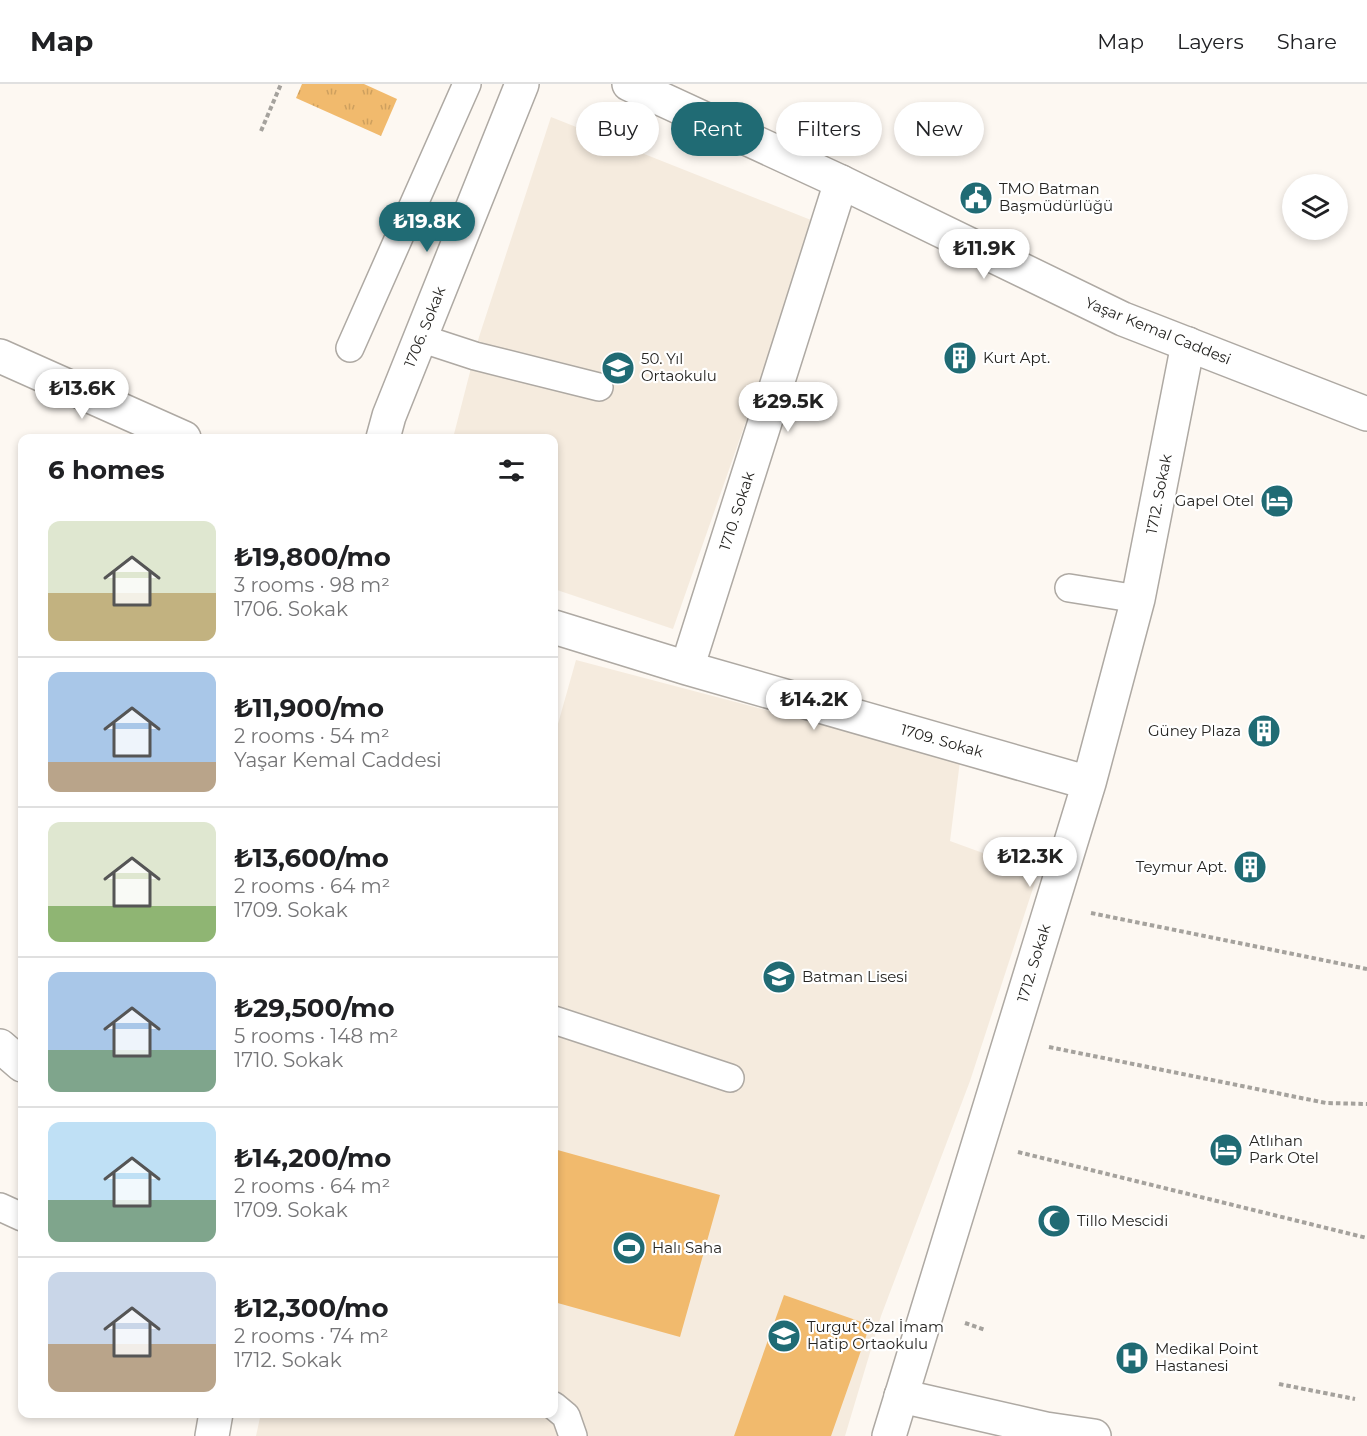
<!DOCTYPE html>
<meta charset="utf-8">
<style>
body{margin:0;font-family:Montserrat,sans-serif;background:#f2f2f2;color:#202124;height:100vh;display:flex;flex-direction:column;font-size:22px;white-space:nowrap}
*{box-sizing:border-box;margin:0}
p{font-size:20px;color:#757577}
.icon{flex:none;width:33px;height:33px;fill:none;stroke:currentColor;stroke-width:2;stroke-linecap:round;stroke-linejoin:round}
.map{position:relative;flex:1;overflow:hidden}
.sheet{position:absolute;left:18px;top:350px;width:540px;height:984px;display:flex;flex-direction:column;background:#fff;border-radius:12px;box-shadow:0 3px 9px #0003}
.sheet>*{flex:none}
.banner{position:absolute;left:576px;top:18px;width:570px;height:54px;display:flex;gap:12px}
.controls{position:absolute;left:1282px;top:90px;display:grid;gap:12px}
.controls a{display:grid;place-items:center;width:66px;height:66px;border-radius:50%;background:#fff;box-shadow:0 3px 9px #0003;font-size:30px}
.price{position:absolute;translate:-50% -51px;padding:0 14px;border-radius:21px;background:#fff;color:#222;font-size:20px;line-height:39px;filter:drop-shadow(0 2px 3px #0008)}
.price::after{content:'';position:absolute;left:50%;top:36px;width:18px;height:14px;margin-left:-9px;background:inherit;clip-path:polygon(0 0,100% 0,50% 100%)}
.price.active{background:#206b74;color:#fff}
ul{padding:0;list-style:none}
li{display:flex;align-items:center;gap:18px;height:150px;padding:0 30px}
li+li{border-top:2px solid #e0e0e0}
li span{display:grid;place-items:center;flex:none;width:168px;height:120px;border-radius:12px;color:#555}
li>.icon{margin-inline-start:auto}
span .icon{width:72px;height:72px;fill:#fffc;stroke-width:1}
li b{font-size:26px}
h2{display:flex;justify-content:space-between;align-items:center;height:72px;padding:0 30px;font-size:26px}
.chip{padding:0 21px;border-radius:27px;background:#fff;box-shadow:0 3px 9px #0003;font-size:21px;line-height:54px}
.chip.active{background:#206b74;color:#fff}
header{display:flex;align-items:center;gap:36px;box-sizing:border-box;height:84px;padding:0 30px;background:#fff;border-bottom:2px solid #e0e0e0}
header strong{font-size:28px}
nav{display:flex;gap:33px;margin-inline-start:auto;font-size:21px}
.map>svg:first-child{display:block}
.built{fill:#f5ebde}
.grass{fill:url(#grass-tufts)}
.pitch{fill:#f1ba6d}
.lines{fill:none;stroke-linecap:round;stroke-linejoin:round}
.service-casing{stroke:#aea9a3;stroke-width:30}
.pedestrian-casing{stroke:#aea9a3;stroke-width:36}
.minor-casing{stroke:#aea9a3;stroke-width:36}
.tertiary-casing{stroke:#aea9a3;stroke-width:36}
.path{stroke:#a5a29d;stroke-width:4;stroke-dasharray:4.5 3;stroke-linecap:butt}
.service{stroke:#fff;stroke-width:27}
.pedestrian{stroke:#fff;stroke-width:33}
.minor{stroke:#fff;stroke-width:33}
.tertiary{stroke:#fff;stroke-width:33}
.labels{text-anchor:middle;stroke-width:4.5;stroke-linejoin:round;paint-order:stroke}
.poi-label{font-size:15px;fill:#262522;stroke:#fff;text-anchor:start}
.street-label{font-size:15px;fill:#262522;stroke:#fff}
</style>
<header>
<strong>Map</strong>
<nav><a>Map</a><a>Layers</a><a>Share</a></nav>
</header>
<div class="map">
<svg width="1367" height="1352" viewBox="0 0 1367 1352">
<defs>
<pattern id="grass-tufts" width="24" height="20" patternUnits="userSpaceOnUse" patternTransform="scale(1.5)"><rect width="24" height="20" fill="#f1ba6d"/><path d="M3 7l-1-3M5 7V3M7 7l1-3M15 17l-1-3M17 17v-4M19 17l1-3" fill="none" stroke="#cea05e"/></pattern>
</defs>
<rect width="100%" height="100%" fill="#fdf8f2"/>
<path class="built" d="M551,33L816,138L673,545L554,505V354H453L479,253Z
M576,576L960,677L950,757L1038,789L970,997L881,1232L845,1352H256L261,1329H554V654Z"/>
<path class="grass" d="M302,0H364L397,15L381,52L296,14Z"/>
<path class="pitch" d="M554,1065L720,1111L680,1253L554,1218Z
M784,1211L870,1241L831,1352H734Z"/>
<g class="lines">
<defs>
<path id="service" d="M420,254L475,272L599,303
M350,264L467,0
M1069,504L1138,515
M554,936L730,994
M0,1123L22,1133
M554,1322L566,1332L573,1352"/>
<path id="pedestrian" d="M901,1312L1046,1345L1094,1352"/>
<path id="minor" d="M0,272L184,354
M383,354L389,332L522,0
M554,543L687,584L1089,699
M687,584L841,98
M0,962L22,981
M212,1352L216,1329
M889,1352L1089,699L1138,515L1188,260"/>
<path id="tertiary" d="M629,0L841,98L1123,235L1367,330"/>
</defs>
<use href="#service" class="service-casing"/>
<use href="#pedestrian" class="pedestrian-casing"/>
<use href="#minor" class="minor-casing"/>
<use href="#tertiary" class="tertiary-casing"/>
<path class="path" d="M261,47L281,0
M1091,829L1367,885
M1049,963L1326,1019L1367,1020
M1018,1068L1367,1154
M965,1239L985,1246
M1279,1300L1355,1315"/>
<use href="#service" class="service"/>
<use href="#pedestrian" class="pedestrian"/>
<use href="#minor" class="minor"/>
<use href="#tertiary" class="tertiary"/>
</g>
<defs>
<symbol id="civic-disc" viewBox="-11 -11 22 22"><circle r="9.5" fill="#206b74" stroke="#fff"/><path d="M-.6-6.5H3V-4.5H.6V-3L4-1V1h2V6H-6V1h2V-1L-.6-3ZM-1.2 2.5V6h2.4V2.5Z" fill="#fff"/></symbol>
<symbol id="building-disc" viewBox="-11 -11 22 22"><circle r="9.5" fill="#206b74" stroke="#fff"/><path d="M-4-6H4V6H1V3H-1V6H-4ZM-2.5-4.3h1.7v1.8h-1.7ZM.8-4.3h1.7v1.8H.8ZM-2.5-1h1.7V.8h-1.7ZM.8-1h1.7V.8H.8Z" fill="#fff"/></symbol>
<symbol id="school-disc" viewBox="-11 -11 22 22"><circle r="9.5" fill="#206b74" stroke="#fff"/><path d="M0-5L7-2L0 1L-7-2ZM-4 1L0 2.5L4 1V4Q0 6-4 4Z" fill="#fff"/></symbol>
<symbol id="hotel-disc" viewBox="-11 -11 22 22"><circle r="9.5" fill="#206b74" stroke="#fff"/><path d="M-6-4.5h1.5V1H6V5H4.5V3h-9V5H-6ZM-4 0a1.8 1.8 0 1 1 3.6 0ZM.5 0V-2.5h3Q6-2.5 6 0Z" fill="#fff"/></symbol>
<symbol id="mosque-disc" viewBox="-11 -11 22 22"><circle r="9.5" fill="#206b74" stroke="#fff"/><path d="M3.5-4.9A6 6 0 1 0 3.5 4.9A5 5 0 1 1 3.5-4.9Z" fill="#fff"/></symbol>
<symbol id="stadium-disc" viewBox="-11 -11 22 22"><circle r="9.5" fill="#206b74" stroke="#fff"/><path d="M0-5a6.5 5 0 1 0 0 10a6.5 5 0 1 0 0-10ZM-3.5-1.8h7v3.6h-7Z" fill="#fff"/></symbol>
<symbol id="hospital-disc" viewBox="-11 -11 22 22"><circle r="9.5" fill="#206b74" stroke="#fff"/><path d="M-5-5h3v3.5h4V-5h3V5h-3V1.5h-4V5h-3Z" fill="#fff"/></symbol>
</defs>
<g fill-rule="evenodd">
<use href="#civic-disc" x="957" y="95" width="38" height="38"/>
<use href="#building-disc" x="941" y="255" width="38" height="38"/>
<use href="#school-disc" x="599" y="265" width="38" height="38"/>
<use href="#hotel-disc" x="1258" y="398" width="38" height="38"/>
<use href="#building-disc" x="1245" y="628" width="38" height="38"/>
<use href="#building-disc" x="1231" y="764" width="38" height="38"/>
<use href="#school-disc" x="760" y="874" width="38" height="38"/>
<use href="#hotel-disc" x="1207" y="1047" width="38" height="38"/>
<use href="#mosque-disc" x="1035" y="1118" width="38" height="38"/>
<use href="#stadium-disc" x="610" y="1145" width="38" height="38"/>
<use href="#school-disc" x="765" y="1233" width="38" height="38"/>
<use href="#hospital-disc" x="1113" y="1255" width="38" height="38"/>
</g>
<g class="labels">
<g class="poi-label">
<text x="999" y="110">TMO Batman<tspan x="999" dy="17">Başmüdürlüğü</tspan></text>
<text x="983" y="279">Kurt Apt.</text>
<text x="641" y="280">50. Yıl<tspan x="641" dy="17">Ortaokulu</tspan></text>
<text x="1254" y="422" text-anchor="end">Gapel Otel</text>
<text x="1241" y="652" text-anchor="end">Güney Plaza</text>
<text x="1227" y="788" text-anchor="end">Teymur Apt.</text>
<text x="802" y="898">Batman Lisesi</text>
<text x="1249" y="1062">Atlıhan<tspan x="1249" dy="17">Park Otel</tspan></text>
<text x="1077" y="1142">Tillo Mescidi</text>
<text x="652" y="1169">Halı Saha</text>
<text x="807" y="1248">Turgut Özal İmam<tspan x="807" dy="17">Hatip Ortaokulu</tspan></text>
<text x="1155" y="1270">Medikal Point<tspan x="1155" dy="17">Hastanesi</tspan></text>
</g>
<g class="street-label">
<text transform="translate(425 243) rotate(-68)" y="5">1706. Sokak</text>
<text transform="translate(1158 247) rotate(22)" y="5">Yaşar Kemal Caddesi</text>
<text transform="translate(1159 410) rotate(-79)" y="5">1712. Sokak</text>
<text transform="translate(737 427) rotate(-72)" y="5">1710. Sokak</text>
<text transform="translate(942 657) rotate(16)" y="5">1709. Sokak</text>
<text transform="translate(1034 879) rotate(-73)" y="5">1712. Sokak</text>
</g>
</g>
</svg>
<div class="controls">
<a><svg class="icon" aria-label="layers" viewBox="0 0 24 24"><path d="M12 4l9 5-9 5-9-5zM3 14l9 5 9-5"/></svg></a>
</div>
<b class="price active" style="left:427px;top:169px">₺19.8K</b>
<b class="price" style="left:984px;top:196px">₺11.9K</b>
<b class="price" style="left:82px;top:336px">₺13.6K</b>
<b class="price" style="left:788px;top:349px">₺29.5K</b>
<b class="price" style="left:814px;top:647px">₺14.2K</b>
<b class="price" style="left:1030px;top:804px">₺12.3K</b>
<div class="banner">
<a class="chip">Buy</a>
<a class="chip active">Rent</a>
<a class="chip">Filters</a>
<a class="chip">New</a>
</div>
<section class="sheet">
<h2>6 homes<svg class="icon" aria-label="filters" viewBox="0 0 24 24"><path d="M4 7h16M4 17h16"/><circle cx="9" cy="7" r="2"/><circle cx="15" cy="17" r="2"/></svg></h2>
<ul>
<li><span style="background:linear-gradient(#dfe7d0 60%,#c2b280 0)"><svg class="icon" aria-label="home" viewBox="0 0 24 24"><path d="M3 11l9-7 9 7M6 9v11h12V9"/></svg></span><div><b>₺19,800/mo</b><p>3 rooms · 98 m²</p><p>1706. Sokak</p></div></li>
<li><span style="background:linear-gradient(#a9c7e8 75%,#b9a48a 0)"><svg class="icon" aria-label="home" viewBox="0 0 24 24"><path d="M3 11l9-7 9 7M6 9v11h12V9"/></svg></span><div><b>₺11,900/mo</b><p>2 rooms · 54 m²</p><p>Yaşar Kemal Caddesi</p></div></li>
<li><span style="background:linear-gradient(#dfe7d0 70%,#8fb573 0)"><svg class="icon" aria-label="home" viewBox="0 0 24 24"><path d="M3 11l9-7 9 7M6 9v11h12V9"/></svg></span><div><b>₺13,600/mo</b><p>2 rooms · 64 m²</p><p>1709. Sokak</p></div></li>
<li><span style="background:linear-gradient(#a9c7e8 65%,#7fa58c 0)"><svg class="icon" aria-label="home" viewBox="0 0 24 24"><path d="M3 11l9-7 9 7M6 9v11h12V9"/></svg></span><div><b>₺29,500/mo</b><p>5 rooms · 148 m²</p><p>1710. Sokak</p></div></li>
<li><span style="background:linear-gradient(#bfe0f5 65%,#7fa58c 0)"><svg class="icon" aria-label="home" viewBox="0 0 24 24"><path d="M3 11l9-7 9 7M6 9v11h12V9"/></svg></span><div><b>₺14,200/mo</b><p>2 rooms · 64 m²</p><p>1709. Sokak</p></div></li>
<li><span style="background:linear-gradient(#c9d6e8 60%,#b9a48a 0)"><svg class="icon" aria-label="home" viewBox="0 0 24 24"><path d="M3 11l9-7 9 7M6 9v11h12V9"/></svg></span><div><b>₺12,300/mo</b><p>2 rooms · 74 m²</p><p>1712. Sokak</p></div></li>
</ul>
</section>
</div>
